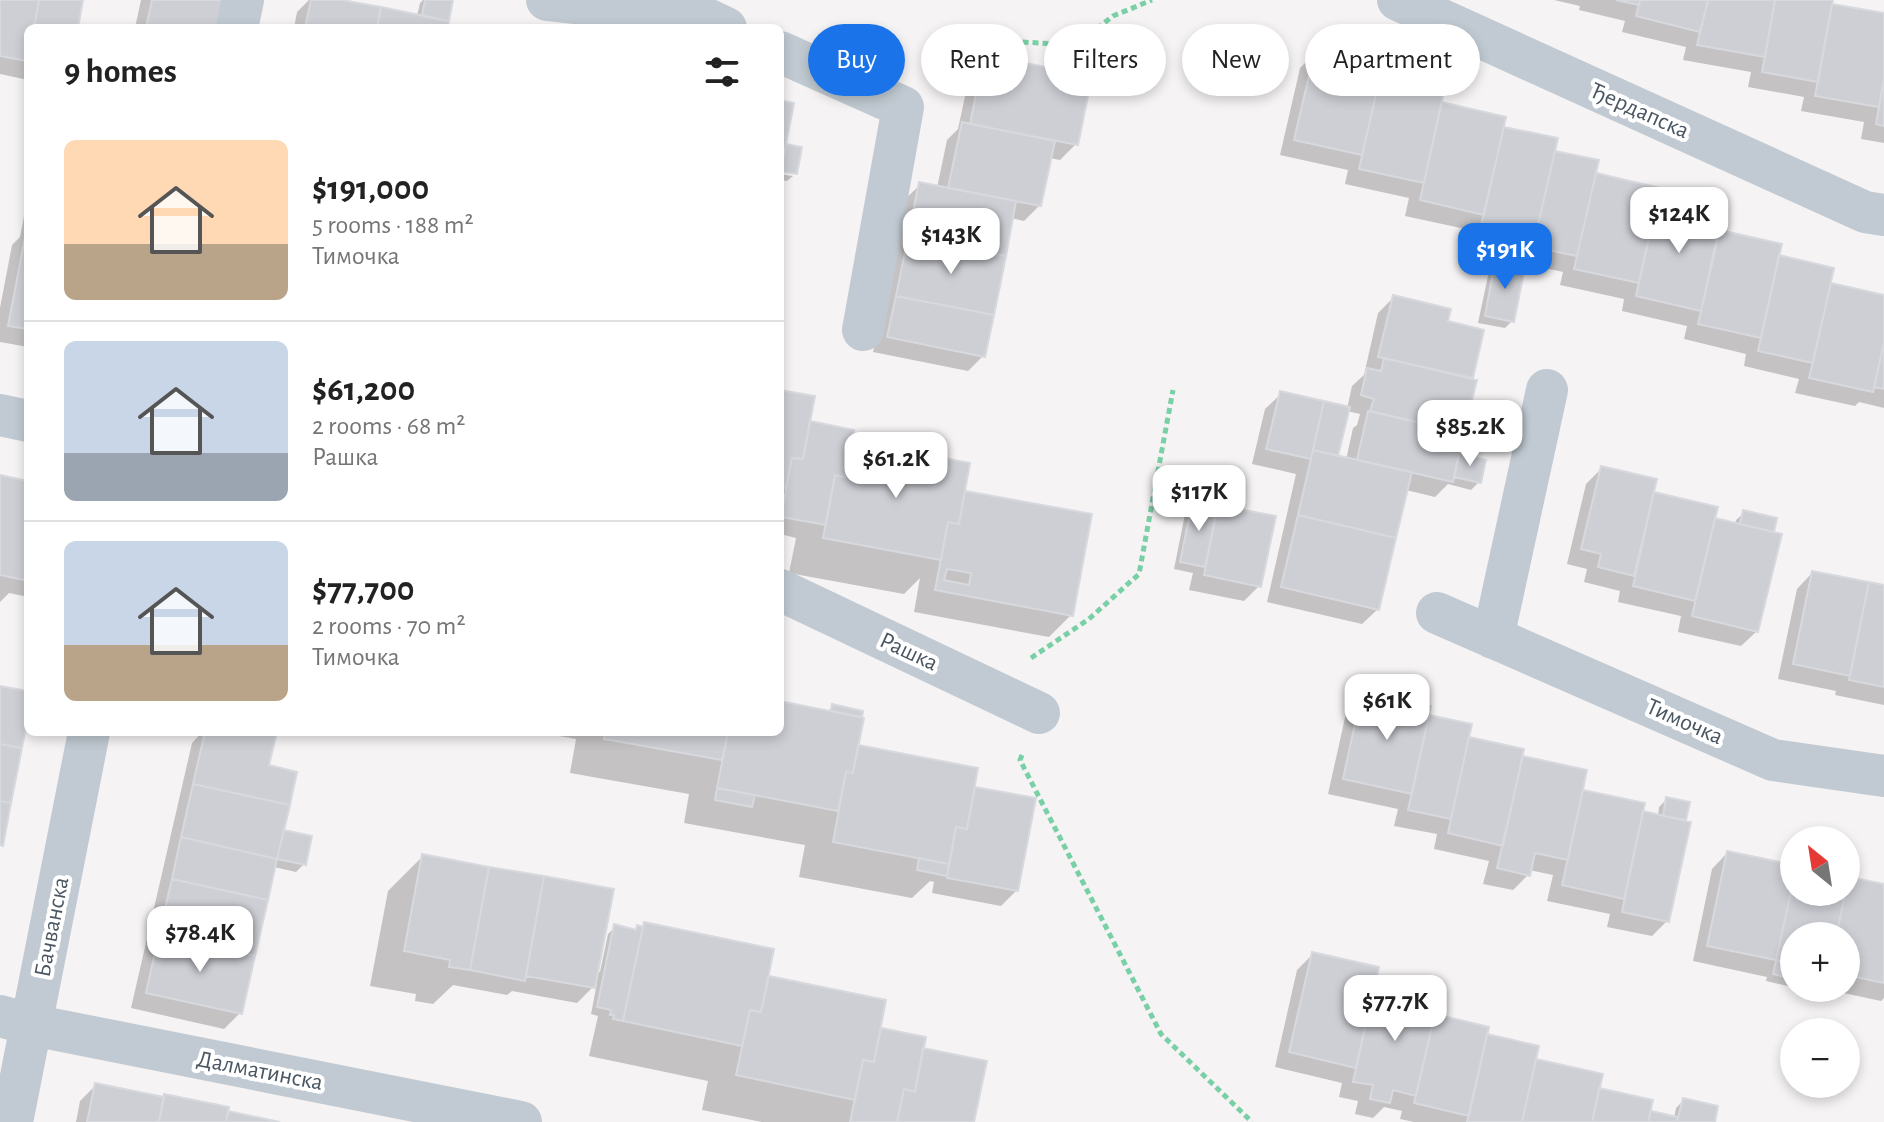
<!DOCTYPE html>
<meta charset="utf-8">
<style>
body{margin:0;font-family:"Alegreya Sans",sans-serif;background:#f2f2f2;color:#222;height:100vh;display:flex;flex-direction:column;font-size:30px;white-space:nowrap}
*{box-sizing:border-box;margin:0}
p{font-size:26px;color:#767676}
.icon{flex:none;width:44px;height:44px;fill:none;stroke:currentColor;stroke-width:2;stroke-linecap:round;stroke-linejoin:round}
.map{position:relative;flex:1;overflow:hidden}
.details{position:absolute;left:24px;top:24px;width:760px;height:712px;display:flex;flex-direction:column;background:#fff;border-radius:12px;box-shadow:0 4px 12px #0003}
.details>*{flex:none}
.guide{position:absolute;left:808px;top:24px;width:760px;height:72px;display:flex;gap:16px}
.needle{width:52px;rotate:330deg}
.tools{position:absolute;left:1780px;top:826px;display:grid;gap:16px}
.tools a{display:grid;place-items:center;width:80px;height:80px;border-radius:50%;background:#fff;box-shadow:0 4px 12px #0003;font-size:40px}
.price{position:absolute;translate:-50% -68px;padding:0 18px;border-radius:16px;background:#fff;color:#222;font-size:26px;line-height:52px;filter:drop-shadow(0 2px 4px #0008)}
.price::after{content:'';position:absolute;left:50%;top:48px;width:24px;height:18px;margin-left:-12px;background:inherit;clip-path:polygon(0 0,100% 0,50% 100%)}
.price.on{background:#1a73e8;color:#fff}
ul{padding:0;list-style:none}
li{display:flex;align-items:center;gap:24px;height:200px;padding:0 40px}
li+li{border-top:2px solid #e0e0e0}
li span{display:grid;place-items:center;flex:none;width:224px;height:160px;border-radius:12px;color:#555}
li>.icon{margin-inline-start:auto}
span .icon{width:96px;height:96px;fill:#fffc;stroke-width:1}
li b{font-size:34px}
h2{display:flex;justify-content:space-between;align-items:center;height:96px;padding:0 40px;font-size:34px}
.chip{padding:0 28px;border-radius:36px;background:#fff;box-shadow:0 4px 12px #0003;font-size:28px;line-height:72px}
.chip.on{background:#1a73e8;color:#fff}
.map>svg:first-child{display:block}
.shadow{fill:#0003;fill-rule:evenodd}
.building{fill:#cdcfd5;stroke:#d7d9de;stroke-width:2;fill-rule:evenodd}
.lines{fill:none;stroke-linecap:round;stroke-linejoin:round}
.path{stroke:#7ad0a6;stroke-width:5;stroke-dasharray:6 4;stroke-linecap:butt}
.minor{stroke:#c1cad2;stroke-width:42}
.labels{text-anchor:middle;stroke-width:8;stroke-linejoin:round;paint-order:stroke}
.street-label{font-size:24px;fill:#4a5661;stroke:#fff}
</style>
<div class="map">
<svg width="1884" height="1122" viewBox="0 0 1884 1122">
<rect width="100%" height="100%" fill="#f5f3f3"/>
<path class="shadow" d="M0,0H81L75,28H28V80L0,74Z
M141,0H224L218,28H135Z
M309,0H331L417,16L420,3L423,0H451L446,25L460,28H294L297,12Z
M1554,0H1831L1830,6L1884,15V143L1861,139L1864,122L1801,111L1804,97L1748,87L1751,72L1683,60L1686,47L1622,32L1625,21L1579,10L1580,6Z
M1316,52L1439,104L1503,118L1501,128L1555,140L1552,152L1593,175L1655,201L1717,232L1780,245L1777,257L1828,285L1884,297V408L1859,402L1855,406L1795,393L1799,379L1744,366L1746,354L1684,339L1687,326L1622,311L1624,299L1560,285L1563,272L1519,262L1521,253L1515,252L1509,258L1473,250L1475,243L1467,241L1470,230L1405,216L1409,198L1345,184L1348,170L1280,155L1300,68Z
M985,57L1076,144L1060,160L1049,158L1040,205L1024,221L1011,218L983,356L968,371L873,352L904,200L920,185L937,188L947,140L958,129L970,73Z
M780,174L793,176L787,181L780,180Z
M28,208V347L0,342V308L12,245L20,237L25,211Z
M1496,263L1512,321L1505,328L1478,323L1489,271Z
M1393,298L1446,323L1482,331L1470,380L1474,381L1457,455L1479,482L1471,490L1448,484L1435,497L1406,490L1378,609L1362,624L1267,602L1296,474L1252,464L1265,409L1281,394L1347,409L1352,386L1364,375L1378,313ZM1347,411L1360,414L1357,425L1353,428L1346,460L1336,457Z
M780,392L807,427L962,497L966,493L1071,615L1049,637L914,612L920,578L904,594L789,573L796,538L780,534Z
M1601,469L1652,494L1715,509L1712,520L1735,525L1736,520L1744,513L1774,520L1757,631L1741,646L1678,632L1681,616L1618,602L1620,591L1584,582L1587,569L1567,564L1586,484Z
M0,477L28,483V597L9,593L0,602Z
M1194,502L1274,518L1259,586L1244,601L1189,590L1193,573L1174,569L1186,509Z
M1812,573L1884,587V705L1835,695L1836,691L1778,679L1797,589Z
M1362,693L1427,717L1466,739L1520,757L1585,771L1581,791L1643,805L1641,813L1658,816L1659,807L1667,799L1684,819L1682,822L1667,921L1652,936L1607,927L1610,914L1547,901L1553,875L1529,870L1528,875L1513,890L1483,884L1489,861L1434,849L1437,834L1394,826L1398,809L1328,794L1347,709Z
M780,704L826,713L833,706L860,716L857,719L856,747L972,788L1034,799L1017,890L1001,906L932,893L934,882L930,881L912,898L799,877L805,845L684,823L689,794L570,773L576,739L542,733L780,732Z
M202,732H234L267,767L282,831L310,838L304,864L296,872L274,867L240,1013L224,1029L131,1008L192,743Z
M1727,853L1794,867V892H1846V879L1884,887V998L1881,1001L1820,988H1846V936H1794V986L1792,987L1766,981L1767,977L1693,961L1712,869Z
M423,856L611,891L596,971L600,972L608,934L615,927L634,931L645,924L766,977L884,1002L878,1030L923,1039L921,1050L972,1122H762L702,1110L708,1081L589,1056L598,1016L591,1014L597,983L577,1003L512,991L507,995L453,985L433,1004L415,1001L416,994L370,986L388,891Z
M1313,954L1372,988L1432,1016L1486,1028L1484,1036L1534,1061L1648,1112L1674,1118L1676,1108L1684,1100L1713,1122H1414L1400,1119L1402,1111L1384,1107L1373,1118L1355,1114L1358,1101L1339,1097L1342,1083L1275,1067L1297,970Z
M96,1085L225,1112L271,1122H76L80,1101Z"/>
<path class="building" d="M0,0H39L34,28H28L27,61L0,56Z
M39,0H83L78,28H34Z
M152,0H226L220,28H146Z
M311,0H342L381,7L377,28H305Z
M425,0H453L449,21L422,16Z
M1616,0H1640L1639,5Z
M1640,0H1708L1700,32L1636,16Z
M1708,0H1775L1765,57L1697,45Z
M1775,0H1833L1818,82L1762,72Z
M1832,4L1884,13V79L1879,107L1815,96Z
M381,7L449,21L448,28H377Z
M1315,50L1383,65L1362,155L1294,140Z
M984,55L1092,76L1078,145L970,124Z
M1380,76L1444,91L1424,183L1359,169Z
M1884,79V126L1876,124Z
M780,100L794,103L780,175Z
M1442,102L1506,117L1484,215L1420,200Z
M962,122L1055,141L1041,206L948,188Z
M1504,127L1558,138L1535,238L1528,236L1526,243L1487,234L1489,228L1481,225Z
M786,144L802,147L797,174L781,172Z
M1555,151L1599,160L1577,256L1533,247Z
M1596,173L1660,188L1639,283L1574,269Z
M919,182L1016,201L1006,256L908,237Z
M1657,200L1722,214L1701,311L1636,296Z
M27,227H28V329L8,326Z
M1720,230L1782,244L1761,338L1698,324Z
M908,237L1006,256L994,315L896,296Z
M1779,255L1834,268L1813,363L1758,351Z
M1495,261L1525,267L1514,322L1485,316Z
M1831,283L1884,295V342L1873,392L1809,378Z
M1393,295L1451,309L1448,321L1484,330L1473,378L1378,357Z
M896,296L994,315L985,357L887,337Z
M1884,342V389L1874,387Z
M1384,358L1477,380L1464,433L1370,411L1374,399L1361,395L1367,368L1381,371Z
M780,390L815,396L803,459L792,458L786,488L780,487Z
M1280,391L1324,401L1311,459L1266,449Z
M1324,401L1350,407L1338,456L1313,450Z
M1368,411L1464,433L1453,482L1357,460Z
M810,421L854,430L845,477L835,475L826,525L781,517L792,458L803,459Z
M852,440L970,463L959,524L948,522L941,560L823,538L835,475L845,477Z
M1313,450L1412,472L1396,538L1298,515Z
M1459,453L1486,460L1481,483L1454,477Z
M1601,466L1657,479L1634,576L1598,567L1601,554L1581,549Z
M0,475L28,481V563L24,580L0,575Z
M965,491L1092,514L1073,616L935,590L948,522L959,524ZM947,569L971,573L969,585L944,580Z
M1654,492L1718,507L1695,601L1633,586Z
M1193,499L1218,505L1205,567L1180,562Z
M1218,505L1276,516L1261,587L1204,575Z
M1743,510L1777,518L1774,532L1740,524Z
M1298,515L1396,538L1379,610L1281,587Z
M1715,518L1782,534L1758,632L1692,616Z
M1812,571L1869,582L1850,676L1793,664Z
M1869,582L1884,585V687L1849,680Z
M0,686L28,691V718L22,748L0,744Z
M1362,691L1431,706L1412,794L1343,779Z
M780,701L864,718L853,773L846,772L838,811L717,788L728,732H780Z
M832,704L863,711L862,717L831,711Z
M1429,715L1472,724L1451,819L1408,810Z
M205,732H277L269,765L297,772L290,805L193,784Z
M605,732H728L722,760L604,739Z
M1469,737L1524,749L1503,846L1448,833Z
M0,744L22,748L11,803L0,801Z
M858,745L978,768L967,829L956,827L949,864L833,842L846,772L853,773Z
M1523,756L1587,770L1568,860L1535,853L1530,876L1497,868Z
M193,784L290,805L277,859L181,837Z
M975,787L1036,798L1018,891L947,878L956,827L967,829Z
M717,788L755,795L752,807L715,800Z
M1583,790L1645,803L1624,899L1562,885Z
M1666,797L1690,802L1686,820L1663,816Z
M0,801L11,803L3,846L0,845Z
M1643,811L1691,822L1669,922L1622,912Z
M284,830L312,836L306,865L277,859Z
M181,837L277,859L268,900L172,879Z
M1727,851L1794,865V878L1776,960L1707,946Z
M422,854L489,867L470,970L449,967L450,960L404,951Z
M919,858L949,864L947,876L917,870Z
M489,867L544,876L525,981L470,970Z
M544,876L614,889L595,988L526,976Z
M1849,877L1884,884V983L1846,975V936H1836Z
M1794,878V892H1846L1836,936H1794V964L1776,960Z
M172,879L268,900L255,956L159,934Z
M644,922L774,949L761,1012L750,1010L742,1046L623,1021Z
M614,924L636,930L637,925L643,927L623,1021L613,1019L614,1015H610L611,1010L597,1007Z
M159,934L255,956L242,1014L146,993Z
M1312,952L1379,967L1356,1068L1289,1052Z
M1776,960L1794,964V979L1773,974Z
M769,976L886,1000L874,1062L863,1060L855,1100L736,1075L750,1010L761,1012Z
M1374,986L1438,1000L1416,1096L1393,1090L1390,1103L1370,1099L1373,1085L1353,1082Z
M1435,1014L1489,1027L1469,1116L1414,1103Z
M881,1028L926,1037L915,1092L904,1089L897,1122H850L863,1060L874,1062Z
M1487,1034L1539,1046L1522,1122H1467Z
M923,1048L987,1061L974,1122H897L904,1089L915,1092Z
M1536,1059L1603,1074L1592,1122H1522Z
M95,1083L164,1097L159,1122H87Z
M1599,1088L1653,1100L1648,1122H1592Z
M164,1094L229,1107L226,1122H159Z
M1683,1098L1718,1106L1715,1122H1677Z
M228,1111L280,1122H226Z
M1651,1111L1678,1117L1677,1122H1648Z"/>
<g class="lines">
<path class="path" d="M938,81L985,40L1076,45L1113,16L1152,0
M1031,658L1089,619L1139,574L1173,390
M1022,755L1020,760L1161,1034L1252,1122"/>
<path class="minor" d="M547,0L705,18L726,28
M1398,0L1865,212L1884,215
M237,28L243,0
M780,52L903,107L863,330
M0,415L28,421
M780,590L1039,713
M1437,613L1773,760L1884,776
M1493,638L1547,390
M0,1016L32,1025L521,1122
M12,1122L89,732"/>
</g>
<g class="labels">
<g class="street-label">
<text transform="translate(1640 110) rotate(24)" y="8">Ђердапска</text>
<text transform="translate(909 651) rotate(25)" y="8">Рашка</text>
<text transform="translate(1685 721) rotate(24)" y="8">Тимочка</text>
<text transform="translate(51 927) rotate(-79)" y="8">Бачванска</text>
<text transform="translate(260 1070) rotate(11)" y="8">Далматинска</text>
</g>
</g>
</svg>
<div class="tools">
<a><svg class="needle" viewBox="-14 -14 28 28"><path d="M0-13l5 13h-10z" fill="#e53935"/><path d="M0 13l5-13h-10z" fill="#767676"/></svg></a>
<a>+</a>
<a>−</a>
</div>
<b class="price" style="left:1679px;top:255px">$124K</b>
<b class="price" style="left:951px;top:276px">$143K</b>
<b class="price on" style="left:1505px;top:291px">$191K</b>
<b class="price" style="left:1470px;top:468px">$85.2K</b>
<b class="price" style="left:896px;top:500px">$61.2K</b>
<b class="price" style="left:1199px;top:533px">$117K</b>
<b class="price" style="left:1387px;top:742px">$61K</b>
<b class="price" style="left:200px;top:974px">$78.4K</b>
<b class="price" style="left:1395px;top:1043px">$77.7K</b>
<div class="guide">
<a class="chip on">Buy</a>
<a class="chip">Rent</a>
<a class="chip">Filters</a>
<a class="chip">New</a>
<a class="chip">Apartment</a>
</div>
<section class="details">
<h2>9 homes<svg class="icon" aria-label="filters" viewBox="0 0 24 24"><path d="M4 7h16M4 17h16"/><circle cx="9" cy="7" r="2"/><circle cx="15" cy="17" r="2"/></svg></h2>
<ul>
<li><span style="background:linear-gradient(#ffd9b3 65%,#b9a48a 0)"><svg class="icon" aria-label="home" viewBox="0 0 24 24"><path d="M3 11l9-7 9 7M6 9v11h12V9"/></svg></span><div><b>$191,000</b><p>5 rooms · 188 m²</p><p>Тимочка</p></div></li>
<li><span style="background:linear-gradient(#c9d6e8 70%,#9aa5b1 0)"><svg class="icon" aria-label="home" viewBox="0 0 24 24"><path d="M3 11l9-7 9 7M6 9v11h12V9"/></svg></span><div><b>$61,200</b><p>2 rooms · 68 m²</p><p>Рашка</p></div></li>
<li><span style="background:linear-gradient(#c9d6e8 65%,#b9a48a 0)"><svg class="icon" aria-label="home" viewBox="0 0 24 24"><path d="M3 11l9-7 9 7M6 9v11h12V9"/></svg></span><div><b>$77,700</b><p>2 rooms · 70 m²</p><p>Тимочка</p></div></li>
</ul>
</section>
</div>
